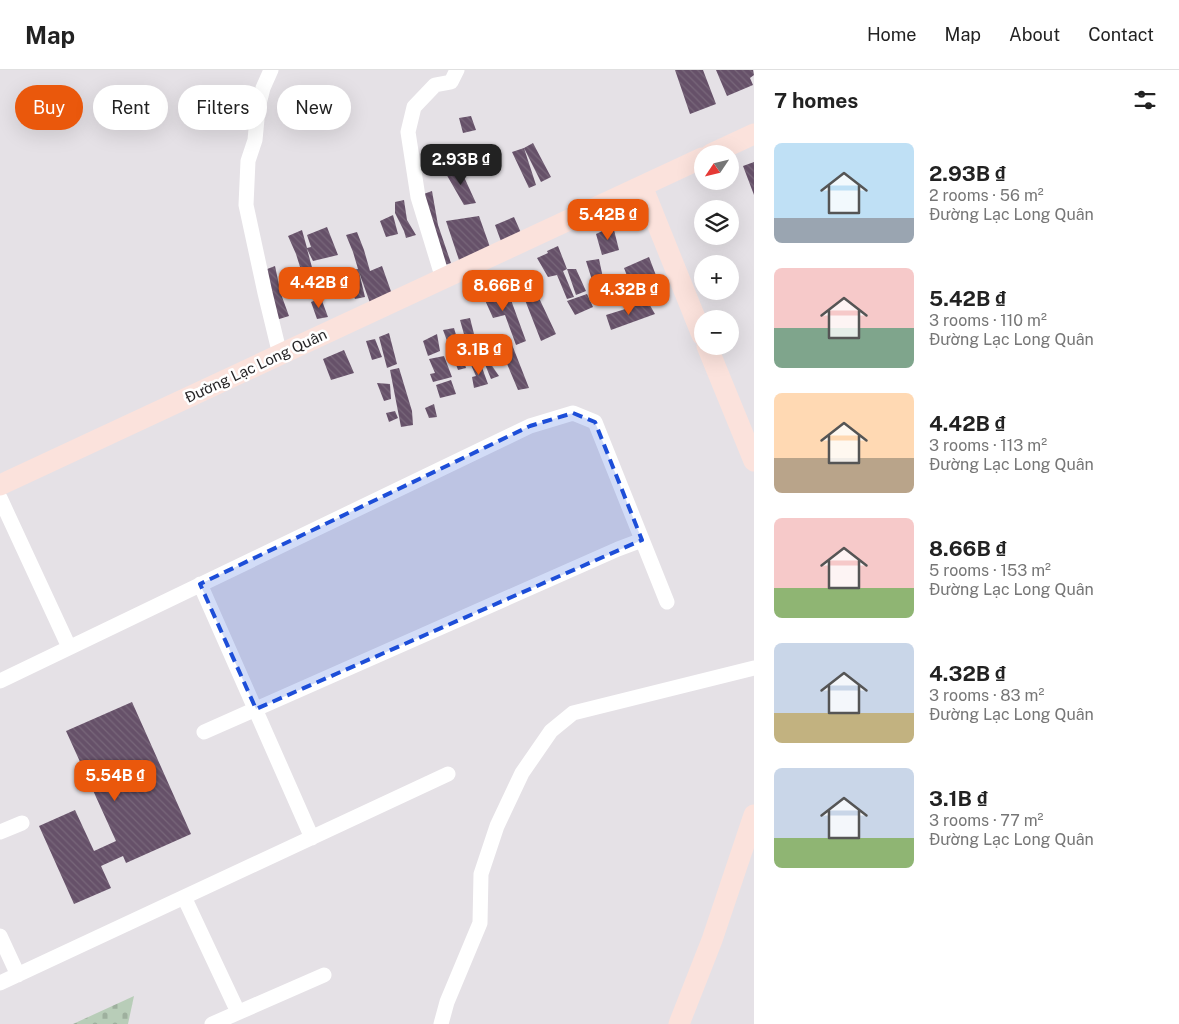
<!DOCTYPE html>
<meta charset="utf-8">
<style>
body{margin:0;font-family:"Public Sans",sans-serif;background:#f6f6f6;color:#222;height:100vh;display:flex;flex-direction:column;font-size:19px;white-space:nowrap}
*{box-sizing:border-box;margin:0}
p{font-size:16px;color:#767676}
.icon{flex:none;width:28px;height:28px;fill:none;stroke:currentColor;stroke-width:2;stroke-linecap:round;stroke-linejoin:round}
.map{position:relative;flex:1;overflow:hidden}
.side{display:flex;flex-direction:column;background:#fff;width:425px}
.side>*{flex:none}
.guide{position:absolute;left:15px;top:15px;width:475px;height:45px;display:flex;gap:10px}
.needle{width:32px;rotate:235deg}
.controls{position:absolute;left:694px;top:75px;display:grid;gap:10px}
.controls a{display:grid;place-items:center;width:45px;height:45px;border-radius:50%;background:#fff;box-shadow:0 5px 20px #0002;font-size:25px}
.price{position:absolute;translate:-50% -42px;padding:0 11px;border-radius:10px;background:#ea580c;color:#fff;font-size:16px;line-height:32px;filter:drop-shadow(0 1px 2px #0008)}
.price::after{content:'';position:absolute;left:50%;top:30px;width:15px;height:11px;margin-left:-8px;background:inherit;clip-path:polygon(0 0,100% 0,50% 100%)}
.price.current{background:#222;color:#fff}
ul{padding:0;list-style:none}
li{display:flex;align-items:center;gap:15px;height:125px;padding:0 20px}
li span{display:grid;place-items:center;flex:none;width:140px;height:100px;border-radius:8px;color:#555}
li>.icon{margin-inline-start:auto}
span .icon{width:60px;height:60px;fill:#fffc;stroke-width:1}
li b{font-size:21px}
h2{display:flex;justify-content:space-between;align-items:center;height:60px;padding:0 20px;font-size:21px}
.tag{padding:0 18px;border-radius:22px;background:#fff;box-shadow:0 5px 20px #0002;font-size:18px;line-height:45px}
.tag.current{background:#ea580c;color:#fff}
header{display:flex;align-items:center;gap:30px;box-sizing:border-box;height:70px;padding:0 25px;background:#fff;border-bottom:1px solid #e0e0e0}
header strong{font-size:24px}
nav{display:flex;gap:28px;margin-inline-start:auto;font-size:18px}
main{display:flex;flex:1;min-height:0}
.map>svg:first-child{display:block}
.cemetery{fill:url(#cemetery-stones)}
.building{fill:url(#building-back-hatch)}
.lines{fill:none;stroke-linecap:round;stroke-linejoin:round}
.street{stroke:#fff;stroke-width:15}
.secondary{stroke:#fbe2dc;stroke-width:21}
.marked{fill:#1d4ed8;fill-opacity:0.2;stroke:#1d4ed8;stroke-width:4;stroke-dasharray:10 6;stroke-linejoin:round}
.labels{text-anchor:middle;stroke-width:5;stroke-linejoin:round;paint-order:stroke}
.street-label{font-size:15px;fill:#272628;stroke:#fff}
</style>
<header>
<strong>Map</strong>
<nav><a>Home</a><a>Map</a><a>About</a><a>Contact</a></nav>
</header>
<main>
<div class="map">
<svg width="754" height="954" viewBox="0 0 754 954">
<defs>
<pattern id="cemetery-stones" width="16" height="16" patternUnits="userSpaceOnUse" patternTransform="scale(1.25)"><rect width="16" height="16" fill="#b8cdb8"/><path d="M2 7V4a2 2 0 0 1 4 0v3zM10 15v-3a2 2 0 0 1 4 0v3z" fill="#9eb09e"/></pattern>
<pattern id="building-back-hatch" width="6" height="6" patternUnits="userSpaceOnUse" patternTransform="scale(1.25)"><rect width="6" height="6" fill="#665169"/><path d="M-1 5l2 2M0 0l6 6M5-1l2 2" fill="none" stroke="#78677a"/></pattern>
</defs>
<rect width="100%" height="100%" fill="#e5e1e6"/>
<path class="cemetery" d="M134,926L128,954H73Z"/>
<path class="building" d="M675,0H703L716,34L690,44Z
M716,0H753L754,5L750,8L753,15L727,26Z
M471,46L476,60L463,63L459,48Z
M533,73L551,107L541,112L524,78L536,115L529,118L512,82L524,78Z
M754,92V125L743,96Z
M459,96L476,133L464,135L445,102Z
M432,121L438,155L451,193L442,196L421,125Z
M404,130L407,150L416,165L406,168L404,161L395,143V132Z
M393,145L398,164L386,167L380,151Z
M479,146L491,180L460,193L446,151Z
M514,147L522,165L502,174L495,155Z
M613,156L619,180L602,185L596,164Z
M327,157L338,185L313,191L307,179L316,212L305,213L296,184L288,166L302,160L307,178L311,177L307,165Z
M357,162L364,180L370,201L382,196L393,227L370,233L359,202L365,227L355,229L343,201L358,199L353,182L346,165Z
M558,176L567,199L563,201L574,227L567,229L557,205L548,207L537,188L548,183L547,181Z
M649,187L660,216L633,221L624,198Z
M599,189L606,222L597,226L586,191Z
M275,196L281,224L289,246L276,250L262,201Z
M567,199H576L586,221L576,225Z
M493,212L500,233L511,230L526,271L516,275L505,245L493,248L480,219Z
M587,224L593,237L575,245L567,231Z
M321,228L328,247L317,249L311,232Z
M539,228L556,264L541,271L525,230Z
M648,232L655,244L611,260L606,245Z
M470,248L478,280L469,282L460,250Z
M454,258L466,298L458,300L443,260Z
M389,263L397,294L387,298L379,267Z
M437,264L440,281L428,286L423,271Z
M509,267L529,318L518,320L497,270Z
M375,269L382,287L372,290L366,271Z
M482,279L485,287L472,292L468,288Z
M344,280L354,303L331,310L323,289Z
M444,286L452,307L433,312L430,304L435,303L429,289Z
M488,290L499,306L491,309L484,292Z
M480,292L488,314L474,318L472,307L476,306L471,295Z
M399,298L412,341L413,355L401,357L390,300Z
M451,310L456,324L440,328L436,315Z
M377,313L390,314L391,329L384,331Z
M434,334L437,347L429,348L425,338Z
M395,341L398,348L389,352L386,343Z
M132,632L191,764L126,793L123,786L101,796L111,818L74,834L39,756L75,740L94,781L116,771L66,661Z"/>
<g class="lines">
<path class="street" d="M271,0L263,18L258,38L255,70L248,91L246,135L265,223L280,285
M443,209L418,127L408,62L414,37L435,15L451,12L457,0
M0,428L69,577
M200,514L312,768
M0,611L530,356L573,343L595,352L667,532
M204,662L618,479L642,470
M0,762L22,753
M184,827L238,942
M0,866L18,905
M0,913L448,704
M212,954L324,905
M441,954L447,932L480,853L481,804L497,756L522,703L551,661L573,643L754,598"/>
<path class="secondary" d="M711,84L754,64
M642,116L702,265
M707,276L754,391
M0,415L702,88
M679,954L712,870L754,745"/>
</g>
<path class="marked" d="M573,343L595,352L642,470L256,639L200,514L530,356Z"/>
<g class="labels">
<g class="street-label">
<text transform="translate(256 296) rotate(-25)" y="5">Đường Lạc Long Quân</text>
</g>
</g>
</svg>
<div class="controls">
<a><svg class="needle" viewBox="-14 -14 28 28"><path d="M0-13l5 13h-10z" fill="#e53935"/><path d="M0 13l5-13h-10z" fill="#767676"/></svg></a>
<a><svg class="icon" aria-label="layers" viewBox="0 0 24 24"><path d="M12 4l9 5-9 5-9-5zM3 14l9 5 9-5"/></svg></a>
<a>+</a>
<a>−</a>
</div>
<b class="price current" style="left:461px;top:116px">2.93B ₫</b>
<b class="price" style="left:608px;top:171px">5.42B ₫</b>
<b class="price" style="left:319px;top:239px">4.42B ₫</b>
<b class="price" style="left:503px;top:242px">8.66B ₫</b>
<b class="price" style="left:629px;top:246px">4.32B ₫</b>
<b class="price" style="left:479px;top:306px">3.1B ₫</b>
<b class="price" style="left:115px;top:732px">5.54B ₫</b>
<div class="guide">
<a class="tag current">Buy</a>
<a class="tag">Rent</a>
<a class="tag">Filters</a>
<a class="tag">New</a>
</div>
</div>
<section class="side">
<h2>7 homes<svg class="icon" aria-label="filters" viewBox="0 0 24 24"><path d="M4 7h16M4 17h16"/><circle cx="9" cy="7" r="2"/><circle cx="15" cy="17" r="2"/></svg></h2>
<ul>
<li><span style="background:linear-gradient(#bfe0f5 75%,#9aa5b1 0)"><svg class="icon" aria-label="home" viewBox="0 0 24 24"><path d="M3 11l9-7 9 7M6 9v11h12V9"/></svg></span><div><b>2.93B ₫</b><p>2 rooms · 56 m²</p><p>Đường Lạc Long Quân</p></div></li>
<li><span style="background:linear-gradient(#f6c9c9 60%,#7fa58c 0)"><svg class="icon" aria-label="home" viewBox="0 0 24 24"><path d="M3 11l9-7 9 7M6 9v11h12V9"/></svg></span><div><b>5.42B ₫</b><p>3 rooms · 110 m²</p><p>Đường Lạc Long Quân</p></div></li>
<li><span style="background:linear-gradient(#ffd9b3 65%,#b9a48a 0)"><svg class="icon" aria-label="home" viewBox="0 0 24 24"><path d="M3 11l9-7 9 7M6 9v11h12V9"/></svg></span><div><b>4.42B ₫</b><p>3 rooms · 113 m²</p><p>Đường Lạc Long Quân</p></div></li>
<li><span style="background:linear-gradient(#f6c9c9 70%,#8fb573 0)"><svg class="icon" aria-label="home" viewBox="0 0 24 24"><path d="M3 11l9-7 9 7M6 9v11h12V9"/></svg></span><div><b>8.66B ₫</b><p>5 rooms · 153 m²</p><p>Đường Lạc Long Quân</p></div></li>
<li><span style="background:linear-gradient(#c9d6e8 70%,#c2b280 0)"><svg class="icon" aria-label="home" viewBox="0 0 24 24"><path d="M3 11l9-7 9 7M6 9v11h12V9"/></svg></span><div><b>4.32B ₫</b><p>3 rooms · 83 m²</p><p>Đường Lạc Long Quân</p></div></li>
<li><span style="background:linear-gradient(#c9d6e8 70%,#8fb573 0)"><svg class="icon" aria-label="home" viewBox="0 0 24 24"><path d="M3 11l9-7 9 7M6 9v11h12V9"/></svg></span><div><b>3.1B ₫</b><p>3 rooms · 77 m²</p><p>Đường Lạc Long Quân</p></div></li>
</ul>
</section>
</main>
